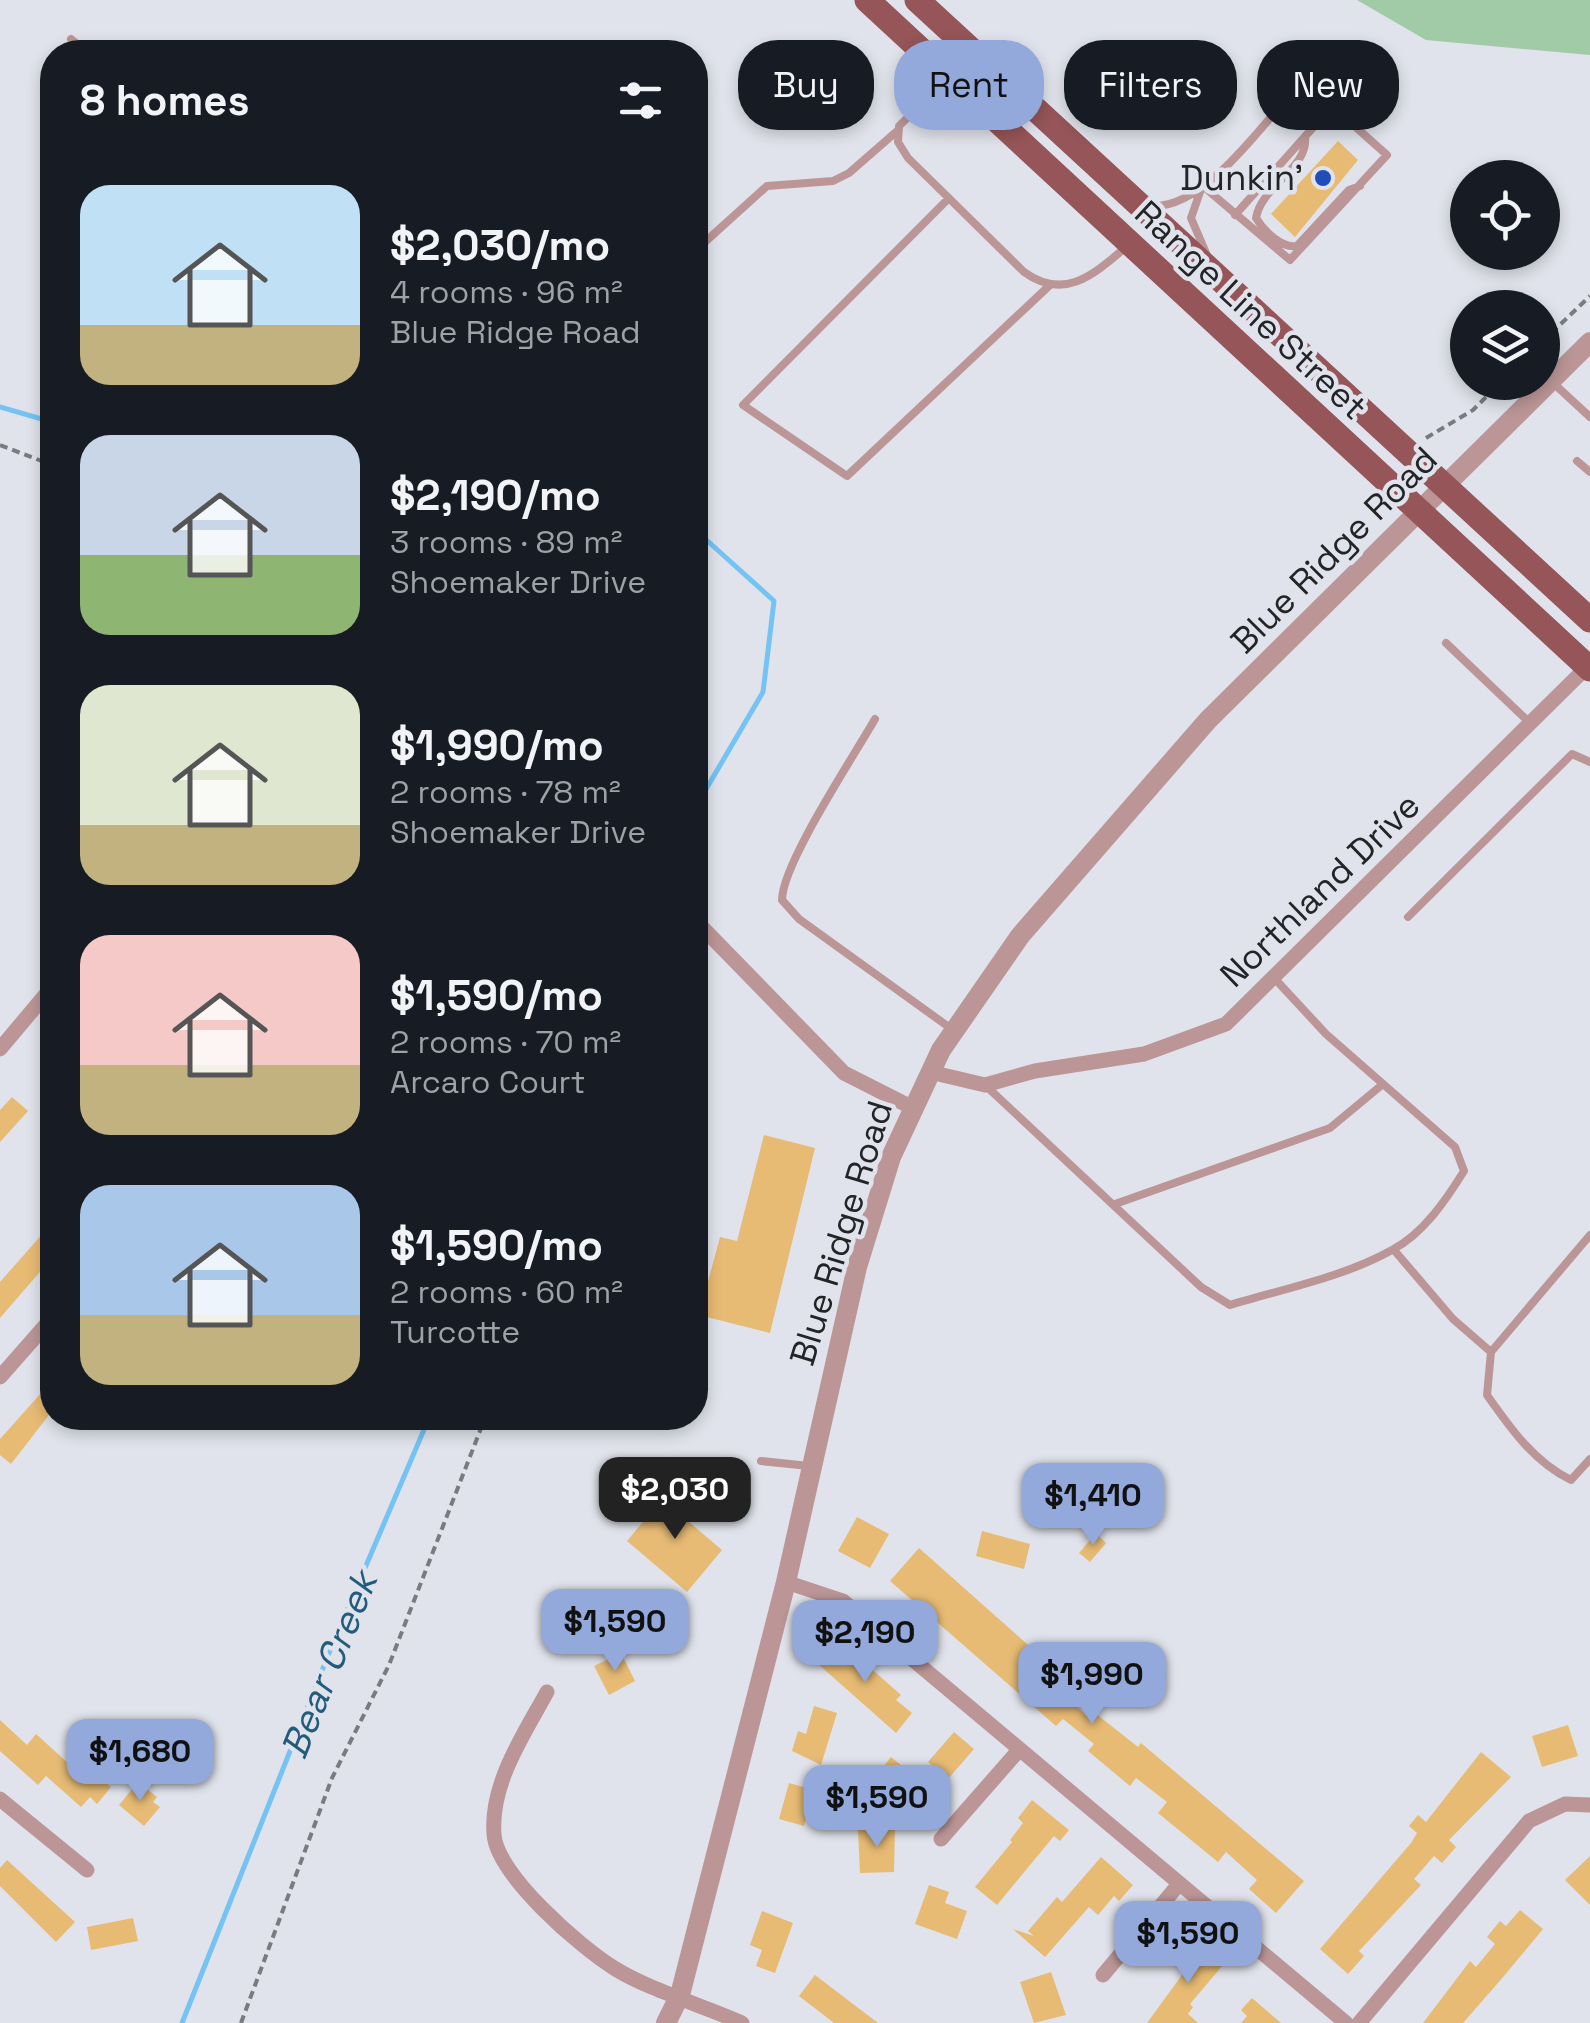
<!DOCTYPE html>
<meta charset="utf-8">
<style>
body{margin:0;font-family:"Space Grotesk",sans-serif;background:#242831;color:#f1f3f6;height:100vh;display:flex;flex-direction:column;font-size:38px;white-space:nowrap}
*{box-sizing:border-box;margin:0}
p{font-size:32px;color:#9ea1a6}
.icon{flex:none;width:55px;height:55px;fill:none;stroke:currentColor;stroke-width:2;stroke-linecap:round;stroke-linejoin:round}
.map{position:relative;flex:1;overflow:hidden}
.side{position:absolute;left:40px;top:40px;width:668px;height:1390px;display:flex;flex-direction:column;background:#171b24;border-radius:40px;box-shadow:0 5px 15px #0003}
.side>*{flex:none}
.guide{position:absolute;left:738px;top:40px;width:702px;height:90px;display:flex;gap:20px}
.controls{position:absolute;left:1450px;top:160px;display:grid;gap:20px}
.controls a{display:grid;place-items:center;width:110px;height:110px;border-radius:50%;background:#171b24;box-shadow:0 5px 15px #0003;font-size:50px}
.price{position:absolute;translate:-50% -85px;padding:0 22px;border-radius:20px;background:#93a8db;color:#111;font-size:32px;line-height:65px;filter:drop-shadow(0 2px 5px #0008)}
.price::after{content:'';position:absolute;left:50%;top:60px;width:30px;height:22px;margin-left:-15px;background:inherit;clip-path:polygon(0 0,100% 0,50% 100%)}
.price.active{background:#222;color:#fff}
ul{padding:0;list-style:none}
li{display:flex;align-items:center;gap:30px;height:250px;padding:0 40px}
li span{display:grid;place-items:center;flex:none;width:280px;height:200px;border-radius:30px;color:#555}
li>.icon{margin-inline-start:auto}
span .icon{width:120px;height:120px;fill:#fffc;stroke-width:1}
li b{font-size:42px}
h2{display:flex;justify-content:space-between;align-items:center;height:120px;padding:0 40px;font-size:42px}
.pill{padding:0 35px;border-radius:40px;background:#171b24;box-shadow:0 5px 15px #0003;font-size:35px;line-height:90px}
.pill.active{background:#93a8db;color:#111}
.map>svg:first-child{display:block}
.green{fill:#a0cba6}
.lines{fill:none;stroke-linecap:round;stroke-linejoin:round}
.stream{stroke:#75c3f2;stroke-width:5}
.building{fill:#e7bb74}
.path{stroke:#787b80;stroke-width:4;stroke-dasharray:8 5;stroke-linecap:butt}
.service{stroke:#bc9697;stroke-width:8}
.minor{stroke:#bc9697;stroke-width:15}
.tertiary{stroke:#bc9697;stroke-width:20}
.primary{stroke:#965558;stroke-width:25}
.poi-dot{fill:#204dbb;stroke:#e0e3eb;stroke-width:4}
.labels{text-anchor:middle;stroke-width:9;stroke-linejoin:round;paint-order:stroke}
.poi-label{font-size:35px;fill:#222426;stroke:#e0e3eb;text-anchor:end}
.street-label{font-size:35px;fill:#222426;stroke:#e0e3eb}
.water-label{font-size:38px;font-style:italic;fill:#225c7c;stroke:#e0e3eb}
</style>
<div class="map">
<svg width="1590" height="2023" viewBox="0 0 1590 2023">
<rect width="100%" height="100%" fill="#e0e3eb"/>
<path class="green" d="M1357,0H1590V55L1426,40Z"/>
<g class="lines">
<path class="stream" d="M0,407L52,422
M695,535L702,536L774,601L763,692L695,808
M182,2023L333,1643L429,1418"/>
</g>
<path class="building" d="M1338,141L1358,160L1295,237L1271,214Z
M12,1097L28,1111L0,1142V1110Z
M764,1135L815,1148L770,1333L699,1315L720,1237L737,1241Z
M52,1223V1258L0,1318V1282Z
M42,1392L52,1400V1411L11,1464L0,1455V1439Z
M682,1493L700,1508L689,1522L722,1550L687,1592L627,1541L662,1499L670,1507Z
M857,1517L889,1534L870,1568L838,1551Z
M982,1531L1030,1544L1024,1569L976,1556Z
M1096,1533L1106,1543L1090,1562L1079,1553Z
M919,1548L1036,1652L1026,1663L1086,1715L1090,1709L1138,1747L1141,1743L1304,1881L1276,1913L1249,1889L1257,1880L1226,1852L1218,1862L1158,1813L1167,1802L1136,1778L1130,1786L1088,1751L1094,1744L1063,1719L1056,1726L890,1581Z
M839,1640L901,1695L896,1700L912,1713L896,1733L817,1663Z
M621,1653L635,1681L609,1695L594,1666Z
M814,1706L837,1713L821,1765L792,1751L798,1731L806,1734Z
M0,1720L27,1745L36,1734L80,1774L87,1766L111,1787L97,1804L90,1797L81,1807L46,1776L38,1785L0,1751Z
M1568,1725L1578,1756L1542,1767L1532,1736Z
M954,1732L974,1749L948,1779L928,1762Z
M1481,1752L1511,1777L1449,1840L1456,1847L1442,1863L1434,1856L1414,1879L1421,1885L1359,1951L1364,1956L1348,1974L1320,1949L1411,1843L1417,1833L1409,1826L1418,1815L1426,1822Z
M891,1757L919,1780L909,1793L872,1781Z
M138,1782L157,1797L153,1802L160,1807L144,1826L119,1805Z
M789,1783L814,1790L804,1826L779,1819Z
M1032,1800L1069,1830L1060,1841L1054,1836L997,1905L975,1887L1012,1842L1010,1840L1023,1823L1018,1818Z
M895,1828L894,1872L860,1873L858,1830Z
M1590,1856V1905L1565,1880Z
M1101,1857L1133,1885L1119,1901L1114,1896L1098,1915L1089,1907L1045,1957L1013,1929L1034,1936L1028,1931L1057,1897L1062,1902Z
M7,1860L75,1922L56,1942L0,1886V1868Z
M929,1885L949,1892L945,1903L967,1911L957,1939L915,1924Z
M1520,1910L1543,1929L1504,1976L1463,2023H1423L1470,1961L1476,1967L1495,1944L1487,1937L1500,1921L1506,1926Z
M762,1911L793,1923L775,1973L756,1966L762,1950L750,1945Z
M133,1918L138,1941L91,1950L87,1927Z
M1192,1938L1223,1965L1190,2004L1193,2007L1188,2014L1198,2023H1147L1190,1964L1178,1954Z
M1051,1972L1066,2015L1034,2023L1020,1982Z
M815,1975L878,2023H834L799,1996Z
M1252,1998L1281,2023H1241L1247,2016L1241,2010Z"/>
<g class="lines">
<path class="path" d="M1542,342L1590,296
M1426,438L1473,410L1501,382
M0,445L52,465
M241,2023L332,1778L389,1665L485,1418"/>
<path class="service" d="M71,39L87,52
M946,80L899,126L898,142L908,158L1024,272C1064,301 1093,275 1125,248
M1305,137C1309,168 1261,186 1256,218C1264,231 1282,249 1297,246L1349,190L1360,186
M1200,192L1191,218L1206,253
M949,198L743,405L847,476L1050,285
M1151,206C1205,210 1265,121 1300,83L1304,81L1387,155L1290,260L1204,187
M1235,215L1334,104
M695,251L767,186L833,181L849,173L896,132
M1551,381L1590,417
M1577,461L1590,472
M1446,643L1531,724
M875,719C854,756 782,864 782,900L799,919L953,1030
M1408,917L1572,754L1590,762
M985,1085L1201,1287L1230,1305C1283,1289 1344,1277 1392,1250C1423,1234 1446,1200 1464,1171L1455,1147L1326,1034L1276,980
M1115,1204L1330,1128L1383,1084
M1394,1250L1453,1319L1491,1352L1590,1235
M1491,1352L1487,1395C1511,1429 1534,1462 1571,1480L1590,1459
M761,1461L809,1466"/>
<path class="minor" d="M695,920L844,1073L911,1107
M0,1049L52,987
M930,1072L985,1085L1035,1071L1144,1054L1226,1024L1587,667
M0,1377L52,1318
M263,1420L266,1418
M786,1582L843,1601L1346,2023
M547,1692C524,1734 490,1784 494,1834C496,1874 580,1947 614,1968C647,1989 704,2006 742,2023
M0,1799L87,1870
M941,1839L1019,1750
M1103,1975L1179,1884
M1359,2023L1529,1821L1565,1804L1590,1805"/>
<path class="tertiary" d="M666,2023L680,1995L786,1582L857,1267L891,1157L941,1050L1020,936L1208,720L1590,342"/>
<path class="primary" d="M867,0L1590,669
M917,0L1590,620"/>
</g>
<circle class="poi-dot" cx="1323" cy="178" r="10"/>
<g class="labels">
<g class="poi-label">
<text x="1303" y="190">Dunkin'</text>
</g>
<g class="street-label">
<text transform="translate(1251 310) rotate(43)" y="12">Range Line Street</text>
<text transform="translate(1334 550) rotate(-45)" y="12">Blue Ridge Road</text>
<text transform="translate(1320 890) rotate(-44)" y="12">Northland Drive</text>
<text transform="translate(841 1233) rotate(-73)" y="12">Blue Ridge Road</text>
</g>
<g class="water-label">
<text transform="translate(329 1665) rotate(-68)" y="13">Bear Creek</text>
</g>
</g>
</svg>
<div class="controls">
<a><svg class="icon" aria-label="locate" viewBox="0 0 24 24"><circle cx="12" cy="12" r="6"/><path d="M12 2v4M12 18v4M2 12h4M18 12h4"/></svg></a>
<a><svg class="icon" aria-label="layers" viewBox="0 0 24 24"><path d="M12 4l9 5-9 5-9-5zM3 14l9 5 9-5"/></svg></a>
</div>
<b class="price active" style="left:675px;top:1542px">$2,030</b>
<b class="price" style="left:1093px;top:1548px">$1,410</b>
<b class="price" style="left:615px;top:1674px">$1,590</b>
<b class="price" style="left:865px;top:1685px">$2,190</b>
<b class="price" style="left:1092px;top:1727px">$1,990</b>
<b class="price" style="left:140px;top:1804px">$1,680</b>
<b class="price" style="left:877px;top:1850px">$1,590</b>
<b class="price" style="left:1188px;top:1986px">$1,590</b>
<div class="guide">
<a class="pill">Buy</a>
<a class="pill active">Rent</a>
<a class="pill">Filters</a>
<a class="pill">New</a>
</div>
<section class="side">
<h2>8 homes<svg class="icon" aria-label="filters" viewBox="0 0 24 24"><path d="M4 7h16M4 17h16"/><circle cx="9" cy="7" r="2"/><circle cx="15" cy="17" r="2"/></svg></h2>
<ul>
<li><span style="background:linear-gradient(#bfe0f5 70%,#c2b280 0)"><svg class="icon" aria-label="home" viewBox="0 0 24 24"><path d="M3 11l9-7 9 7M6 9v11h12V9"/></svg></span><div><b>$2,030/mo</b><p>4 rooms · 96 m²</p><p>Blue Ridge Road</p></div></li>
<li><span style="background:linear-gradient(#c9d6e8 60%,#8fb573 0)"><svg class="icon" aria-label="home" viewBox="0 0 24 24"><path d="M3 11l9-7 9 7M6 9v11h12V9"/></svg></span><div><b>$2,190/mo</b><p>3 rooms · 89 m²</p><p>Shoemaker Drive</p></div></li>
<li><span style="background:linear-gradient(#dfe7d0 70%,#c2b280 0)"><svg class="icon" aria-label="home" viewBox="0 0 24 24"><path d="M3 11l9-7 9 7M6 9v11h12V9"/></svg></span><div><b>$1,990/mo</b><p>2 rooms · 78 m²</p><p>Shoemaker Drive</p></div></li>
<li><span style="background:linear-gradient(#f6c9c9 65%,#c2b280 0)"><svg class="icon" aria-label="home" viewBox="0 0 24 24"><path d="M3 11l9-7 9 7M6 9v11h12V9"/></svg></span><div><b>$1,590/mo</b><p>2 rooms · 70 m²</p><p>Arcaro Court</p></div></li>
<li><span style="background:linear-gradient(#a9c7e8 65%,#c2b280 0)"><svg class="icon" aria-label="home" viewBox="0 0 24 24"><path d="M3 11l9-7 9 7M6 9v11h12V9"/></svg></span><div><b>$1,590/mo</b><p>2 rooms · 60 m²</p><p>Turcotte</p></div></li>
</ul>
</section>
</div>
